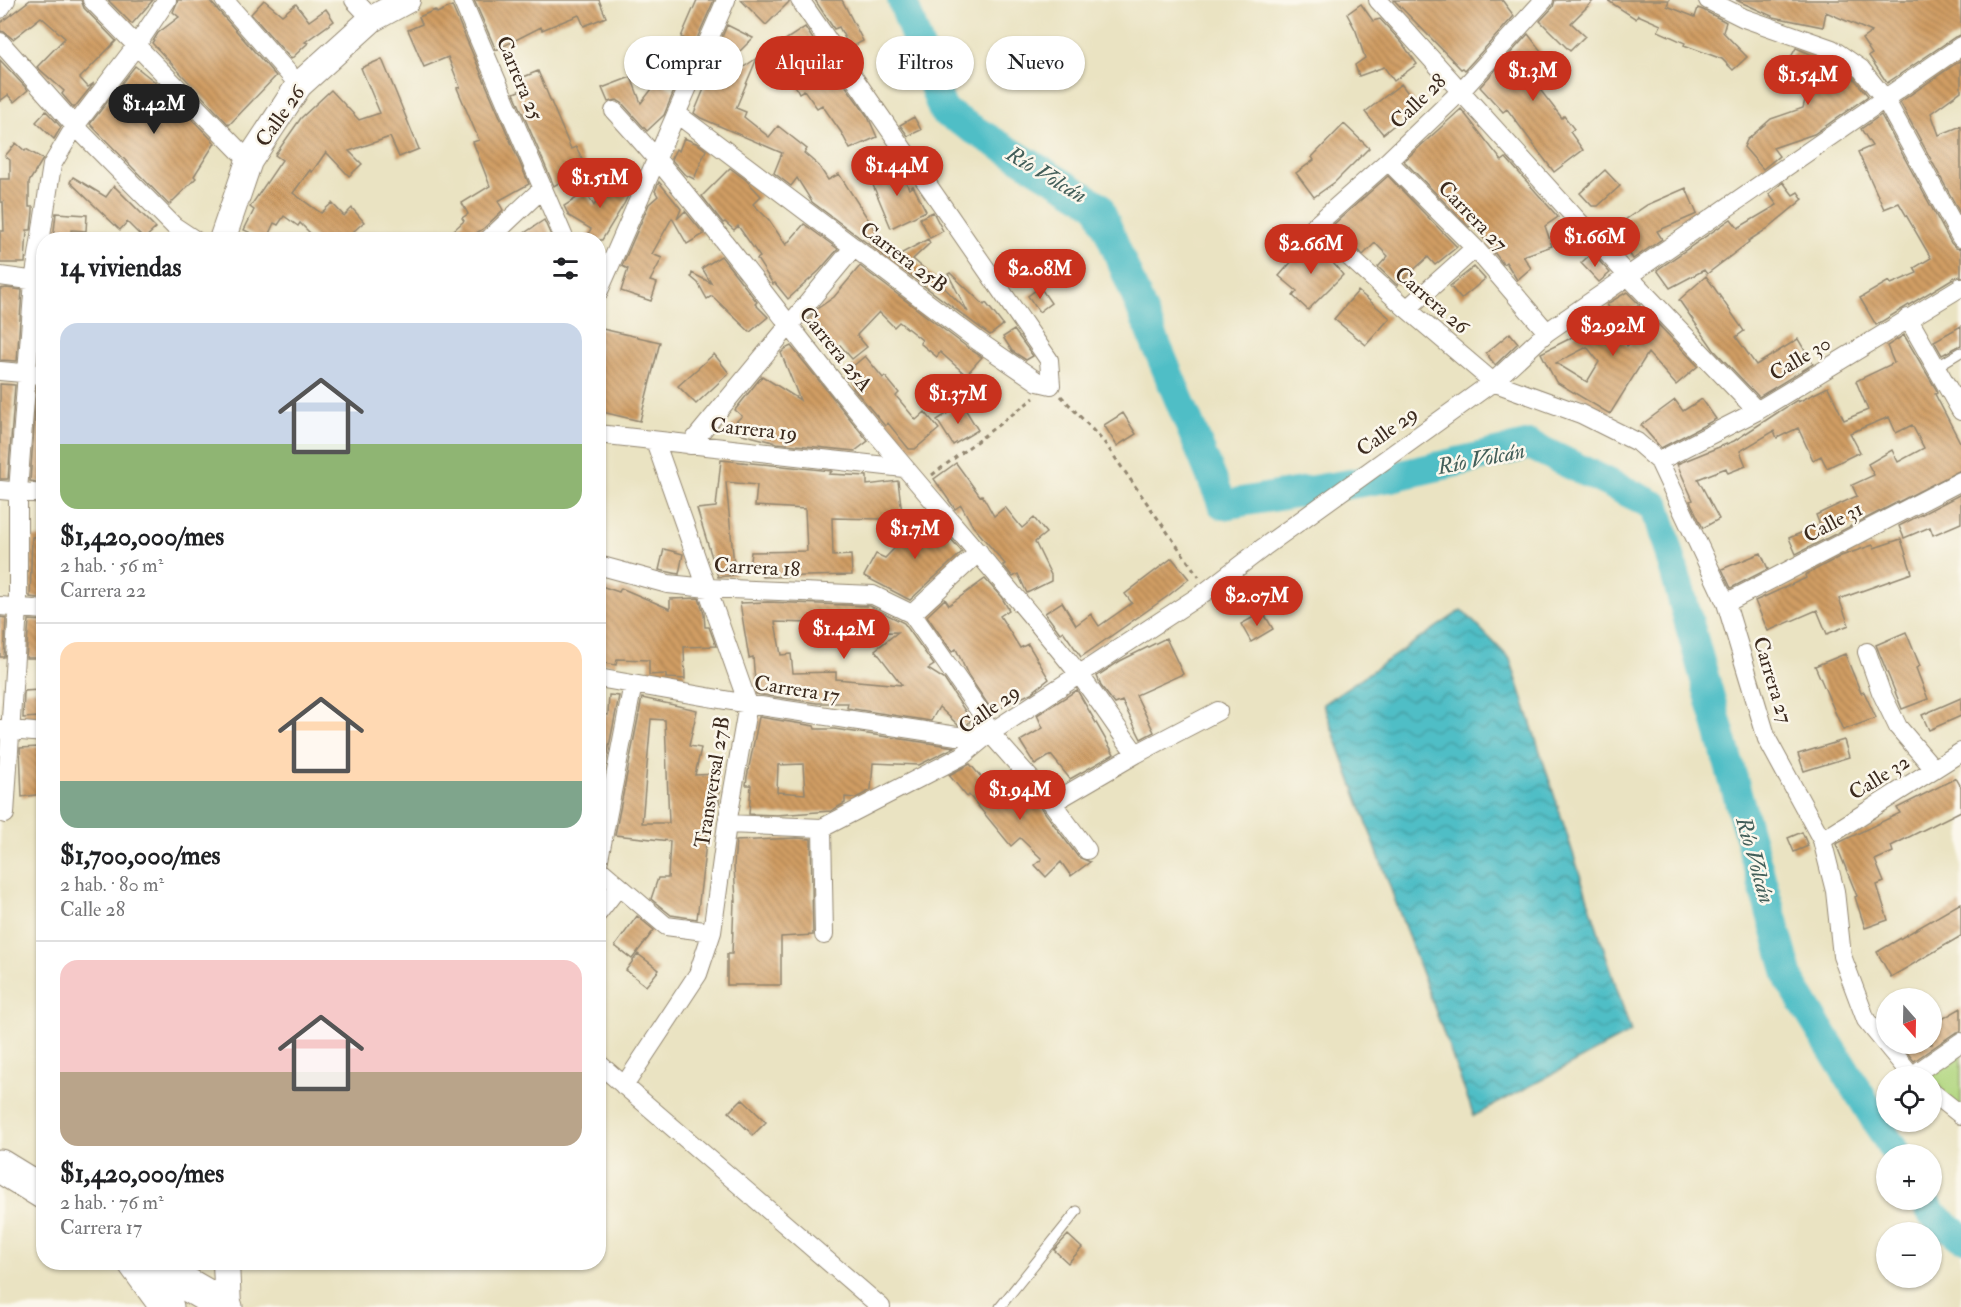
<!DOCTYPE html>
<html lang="es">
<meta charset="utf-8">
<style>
body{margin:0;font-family:"IM FELL Double Pica",serif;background:#f6f6f6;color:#202124;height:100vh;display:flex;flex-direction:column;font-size:22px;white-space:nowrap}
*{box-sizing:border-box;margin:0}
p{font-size:20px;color:#757577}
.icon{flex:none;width:33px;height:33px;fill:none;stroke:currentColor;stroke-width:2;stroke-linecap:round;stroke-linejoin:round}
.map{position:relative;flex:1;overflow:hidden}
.side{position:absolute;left:36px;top:232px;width:570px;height:1038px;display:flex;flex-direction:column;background:#fff;border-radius:24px;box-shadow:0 2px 4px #0004}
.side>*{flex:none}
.top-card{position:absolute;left:624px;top:36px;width:570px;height:54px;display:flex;gap:12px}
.needle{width:39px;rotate:160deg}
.controls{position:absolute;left:1876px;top:988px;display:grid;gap:12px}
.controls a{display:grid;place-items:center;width:66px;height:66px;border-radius:50%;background:#fff;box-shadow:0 2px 4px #0004;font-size:30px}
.price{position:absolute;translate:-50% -51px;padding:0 14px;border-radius:21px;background:#c8321e;color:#fff;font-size:20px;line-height:39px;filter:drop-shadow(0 2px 3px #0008)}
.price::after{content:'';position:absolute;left:50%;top:36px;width:18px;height:14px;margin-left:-9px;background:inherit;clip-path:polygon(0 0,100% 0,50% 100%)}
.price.current{background:#222;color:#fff}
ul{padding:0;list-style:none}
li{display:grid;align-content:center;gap:12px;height:318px;padding:0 24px}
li+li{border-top:2px solid #e0e0e0}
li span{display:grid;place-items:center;height:186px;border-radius:18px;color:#555}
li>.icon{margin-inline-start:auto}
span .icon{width:108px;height:108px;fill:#fffc;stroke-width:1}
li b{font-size:26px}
h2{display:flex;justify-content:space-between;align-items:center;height:72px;padding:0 24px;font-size:26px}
.chip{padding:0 21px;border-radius:27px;background:#fff;box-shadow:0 2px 4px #0004;font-size:21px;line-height:54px}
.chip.current{background:#c8321e;color:#fff}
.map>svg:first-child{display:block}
.garden{fill:#b1d67f;stroke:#76804e;stroke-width:1.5}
.water{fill:url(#water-waves);stroke:#467472;stroke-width:1.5}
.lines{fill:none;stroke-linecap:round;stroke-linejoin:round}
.river{stroke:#50bec6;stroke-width:30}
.building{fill:url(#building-back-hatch);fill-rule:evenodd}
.lane-casing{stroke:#928670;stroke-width:11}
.street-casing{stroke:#928670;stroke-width:20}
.secondary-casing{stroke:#928670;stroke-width:28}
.highway-casing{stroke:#928670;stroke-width:35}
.path{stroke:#928670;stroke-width:3;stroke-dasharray:4.5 4.5;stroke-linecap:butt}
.lane{stroke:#fff;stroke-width:9}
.street{stroke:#fff;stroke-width:18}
.secondary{stroke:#fff;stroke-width:26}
.highway{stroke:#fff;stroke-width:33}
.labels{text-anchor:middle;stroke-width:5;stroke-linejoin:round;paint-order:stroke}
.street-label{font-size:21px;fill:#3b2a1e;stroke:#fbf7ec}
.water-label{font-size:22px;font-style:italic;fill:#425e59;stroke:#fbf7ec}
</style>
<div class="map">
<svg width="1961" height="1307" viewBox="0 0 1961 1307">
<defs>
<pattern id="water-waves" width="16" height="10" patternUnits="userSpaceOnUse" patternTransform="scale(1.5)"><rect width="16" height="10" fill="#50bec6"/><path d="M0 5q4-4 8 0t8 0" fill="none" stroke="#449ba0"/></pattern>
<pattern id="building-back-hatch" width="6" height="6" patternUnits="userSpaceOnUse" patternTransform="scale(1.5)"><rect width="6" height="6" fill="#d09d63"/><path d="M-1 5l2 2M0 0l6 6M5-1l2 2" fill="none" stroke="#aa8051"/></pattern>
</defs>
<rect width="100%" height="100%" fill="#fbf7ec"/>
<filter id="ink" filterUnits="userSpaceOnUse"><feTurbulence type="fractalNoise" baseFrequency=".0167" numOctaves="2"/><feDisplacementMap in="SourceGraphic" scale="12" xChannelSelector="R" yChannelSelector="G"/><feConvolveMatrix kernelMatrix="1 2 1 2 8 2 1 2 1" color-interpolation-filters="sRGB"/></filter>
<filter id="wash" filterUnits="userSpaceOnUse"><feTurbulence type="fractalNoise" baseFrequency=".008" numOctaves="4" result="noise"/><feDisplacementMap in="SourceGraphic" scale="24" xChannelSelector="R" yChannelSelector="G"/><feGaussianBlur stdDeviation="1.35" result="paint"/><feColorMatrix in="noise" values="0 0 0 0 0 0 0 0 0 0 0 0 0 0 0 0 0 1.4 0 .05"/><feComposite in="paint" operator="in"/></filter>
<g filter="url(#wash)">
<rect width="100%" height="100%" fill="#eae3c2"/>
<path class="garden" d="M1961,1042V1115L1932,1092V1077H1913Z"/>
<path class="water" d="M1462,610L1510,659L1631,1032L1474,1116L1323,704Z"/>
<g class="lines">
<path class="river" d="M902,0L943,111L1098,205L1223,505L1392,477L1530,445L1656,506L1790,981L1897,1155
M1924,1200L1932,1214L1961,1237"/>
</g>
<g id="blocks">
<path class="building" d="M30,0H81L84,8L116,41L80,78L88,87L94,83L74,108L62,94L64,91L37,67L65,38L41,17L13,39L4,32L0,31V23Z
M108,0H153L132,24Z
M178,0H209L276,76L229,125L152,43L158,33L179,17L173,12Z
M264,0L282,15L296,4L309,21L326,9L334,21L305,42L308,43L291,59L251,14Z
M474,0H599L606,17L584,26L579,15L542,30L541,27L496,50Z
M697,0H714L695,43L681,37Z
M741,0H789V2L766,25Z
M815,0H842L863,41L850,48L839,27L834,29Z
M1394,0H1502L1514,16L1465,70L1463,68L1461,69Z
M1555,0H1594L1571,23L1585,36L1570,51L1540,21L1553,7Z
M1607,0H1669L1667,6L1695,17L1698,8L1703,10L1726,22L1723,32L1747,57L1733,70L1722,59L1684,45L1685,43L1658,31L1661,25L1638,15L1636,19Z
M1736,0H1961V35L1955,37L1887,83L1869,56L1872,54L1862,39L1872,32L1826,12L1823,27L1774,17Z
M1361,4L1373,21L1380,19L1402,43L1417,64L1394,81L1384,67L1359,76L1355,65L1365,58L1356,31L1347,14Z
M452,6L529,184L498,201L503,210L483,229L465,240H443L464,221L462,218L468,214L462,203L490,186L473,142L479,140L457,88L460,87L448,57L424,67L408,30L422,24L419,17L435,10L437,13Z
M727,25L753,38L711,80L716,86L757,58L736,108L746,112L744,117L769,137L778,126L807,149L804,153L819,166L828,180L839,174L893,258L928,239L930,243L913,259L935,278L968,312L948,274L950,273L984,305L986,303L1003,325L990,335L812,202L797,178L791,186L774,173L782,153L701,118L694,113L719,53L720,46L716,52Z
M805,27L834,72L835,71L868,117L877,137L850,149L841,132L822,105L817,108L804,90L799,93L785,65L795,60L806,66L782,42Z
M1528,34L1560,76L1541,91L1562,118L1564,116L1574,129L1570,132L1583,150L1554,172L1507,109L1503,112L1480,87Z
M1796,48L1834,64L1853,77L1868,96L1814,134L1773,148L1779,156L1763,169L1744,147L1747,140L1771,119L1803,108L1810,81L1785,68Z
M382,59L419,149L399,157L390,137L349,151L362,164L349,176L326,152L312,172L310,170L293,193L321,213L332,203L344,216L352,208L364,222L344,240H317L300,223L298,226L284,216L278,225L274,223L266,240L244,230L254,210L250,207L282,160L275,155L301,118L331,90L359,120L380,113L361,68Z
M0,60L28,90L14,102L8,95L0,101Z
M1961,60V91L1931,113L1939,135L1961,126V215L1900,102Z
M135,66L159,85L215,143L194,176L196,178L169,205L90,124Z
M538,71L571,149L576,147L586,166L554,186L514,93L524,89L519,79Z
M631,77L641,103L659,80L674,91L664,115L647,131L622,103L617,100L608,102L602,88Z
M1401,84L1418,106L1383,134L1365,112Z
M1461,109L1502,161L1506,158L1558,217L1545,226L1552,246L1523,256L1531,268L1517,280L1506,262L1503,264L1473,224L1469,227L1404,161Z
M46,111L61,127L54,139L36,122Z
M1881,115L1951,243L1956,248L1961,249V276L1955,277L1876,325L1860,298L1889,281L1891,284L1917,273L1914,268L1931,258L1899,203L1884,209L1858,152L1872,146L1861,129Z
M914,117L921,130L908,136L900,125Z
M1344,124L1369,148L1335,182L1314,197L1296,173L1314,160L1312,157Z
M684,138L698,144L706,150L694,179L684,174L671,159L676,149L679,151Z
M16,143L25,151L26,149L43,159L29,182V207H33V211L31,230H27L25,263H0V231H4L3,202H0V179H10V160L5,156Z
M899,165L909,189L913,186L926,211L891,228L870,178Z
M730,168L746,180L761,196L753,204L769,220L786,245L804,224L838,249L819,271L788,299L775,283L773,284L757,259L760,257L738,226L734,230L725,222L723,223L702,196Z
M1605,170L1620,186L1598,206H1592L1580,193Z
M1388,176L1457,247L1435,265L1428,257L1397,285L1378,267L1388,256L1375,243L1363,255L1334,224Z
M73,177L106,197L114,186L156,228L144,239L127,222L120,230L70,182Z
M615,177L632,187L624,204L602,240H584L591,229L569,216L564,206L586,192L594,206L600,195L603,197Z
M659,182L681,209L677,219L685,211L704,234L687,244L672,218L652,254L662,258L650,281L657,283L651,301L621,291L628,269L622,266L649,204L658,196L655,191Z
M1783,182L1793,195L1798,192L1803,199L1767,229L1748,241L1749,242L1707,274L1704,270L1670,288L1657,270L1731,219L1738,228L1777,205L1769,194Z
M1686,188L1697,214L1657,231L1662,239L1633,259L1613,228L1647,205Z
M933,212L943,231L930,238L920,218Z
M56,213L87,215L86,231L71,230V233H67V240H53Z
M544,220L553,240H514Z
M1314,240L1343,275L1308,310L1293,296L1297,291L1279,276L1294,259L1293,257Z
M1592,253L1610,273L1599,282L1581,263Z
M721,256L757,302L755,304L768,317L750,332L712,296L707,299L698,283L691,277L692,273L711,283L702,268Z
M1069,259L1076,270L1061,281L1054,270Z
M860,266L971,350L982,357L966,375L940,352L937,357L920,343L922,340L899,322L894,327L879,312L857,335L867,347L852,359L840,345L830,353L807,322L817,309L834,297Z
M1474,267L1485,279L1461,299L1450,286Z
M1706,276L1744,331L1736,337L1756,365L1798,339L1813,364L1759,397L1714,350L1679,300Z
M1040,287L1051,303L1039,312L1028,296Z
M7,288L22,290L17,361L0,360V289Z
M1358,291L1390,318L1366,345L1334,319Z
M1627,292L1640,305L1614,319L1627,346L1655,321L1698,366L1676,385L1648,353L1610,414L1556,382L1541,353L1569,339L1595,318L1593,315L1609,308L1607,304ZM1587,347L1599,362L1587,382L1556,363Z
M1961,326V345L1942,355L1934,341Z
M598,328L660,342L640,421L598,411Z
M1014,330L1033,356L1026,360L1012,351L1003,337Z
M1510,333L1518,343L1495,365L1486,353Z
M1904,335L1936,389L1937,393L1935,394L1961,444V470L1796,554L1789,538L1820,525L1816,515L1857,496L1852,485L1874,475L1868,464L1892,450L1898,462L1924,448L1912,425L1896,433L1889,417L1850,433L1860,452L1827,468L1821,456L1813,460L1798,428L1777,438L1774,431L1740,451L1746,466L1728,473L1726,468L1698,479L1719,519L1703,528L1690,501L1693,500L1677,464L1734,441L1797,400L1798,402L1828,387L1844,420L1868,410L1856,381L1894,363L1887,346Z
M791,346L868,441L855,451L777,443L727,430L742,416L735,410L762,376L800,400L781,353L785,349Z
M714,354L729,373L696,404L678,386Z
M865,356L883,378L885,376L899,393L896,396L916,420L925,412L939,429L915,449H909L888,423L885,426L853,388L855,387L845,373Z
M0,384L15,385L8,479H0Z
M37,386H44V483L30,481Z
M1702,399L1716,419L1661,448L1641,425L1675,400L1683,411Z
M962,404L978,430L953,445L937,420Z
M1123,413L1136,434L1117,446L1104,425Z
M721,460L832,471L829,474L867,476V485L898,481L903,521L885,524L884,519L832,518L833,556L851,555L852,575L762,577V566L749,570L751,552L807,551L805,509L755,506L757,485L726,482L735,575L718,577L697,509L716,507Z
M956,463L980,496L982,495L994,516L1005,507L1022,528L1034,518L1046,533L1035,542L1051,575V581L1027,593L1018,574L1013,577L1003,565L1005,564L973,526L961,505L955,509L934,479Z
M1961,494V523L1933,535L1930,527L1904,538L1899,526Z
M925,517H930L941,527L962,552L910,600L864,576L876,554L885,558Z
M32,537H44V599L30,597Z
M1901,539L1912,573L1839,599L1849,625L1827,634L1817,610L1768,631L1755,601L1806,578L1805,575L1841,556L1873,545L1874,548Z
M664,549L683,554L679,574L659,570Z
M1761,553L1768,569L1731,588L1722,569Z
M1172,558L1189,579L1168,596L1081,657L1063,631L1060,633L1045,613L1062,602L1076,625L1091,614L1099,626L1132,603L1125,594Z
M985,579L1002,598L1009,610L1000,616L1020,648L1028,644L1049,679L1031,693L993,712L968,675L956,649L952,652L927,616L945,599L949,605Z
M598,585L619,592L621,588L670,609V599L699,598L704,614L705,627H709L716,646L684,647L685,679L666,678V674L649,675V660L617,659L616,665L598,662Z
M768,602L870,606L904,623L934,665L928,669L944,679L971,720L968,724L958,725L939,707L931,721L847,708L848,703H817L756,694L753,657L749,658L740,603ZM775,622L810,623V633L898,632L875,650L902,685L836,679V672L793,673L791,654L781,655Z
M1263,612L1273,629L1251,642L1241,624Z
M0,617L6,618L4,657H0Z
M29,620L43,621L41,658H26Z
M1906,632L1920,666L1916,668L1928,699L1902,709L1876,645Z
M1166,638L1183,674L1136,695L1154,732L1141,739L1122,701L1115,704L1101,686L1097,676L1120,661Z
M1845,654L1861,693L1864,692L1876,718L1843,730L1815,666Z
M39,690L40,717L23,718L24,691Z
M1077,690L1114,754L1070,779L1051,755L1035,765L1020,741L1043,728L1037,715Z
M609,695L619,696L598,802V714L608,715Z
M642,698L697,710L689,746L701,748L695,775L719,774V803H706L707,835L697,919L671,915L651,899L658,878H668L670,841L615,835ZM651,719L665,720L669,823H642Z
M1961,698V716L1929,730L1922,715Z
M759,717L814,726L815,729H834L955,747L919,765L873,763L871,790L856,798L845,797V803L831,811L777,815L749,814L751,785H746L747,777ZM803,764L805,794L777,792L778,765Z
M1844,740L1849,757L1804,771L1798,754Z
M39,747L42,794L22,797L20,748Z
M970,764L999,798L1019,782L1043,810L1078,857L1090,862L1071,876L1061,862L1046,877L1035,865L1042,859L1020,838L1011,846L969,795L967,797L949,775Z
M1956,778L1961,787V811L1891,846L1893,852L1875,860L1884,882L1877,885L1888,920L1865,928L1855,897L1857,896L1836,844L1900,813L1897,808Z
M1802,832L1808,846L1794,852L1788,838Z
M797,838L811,839L813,935L781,937V985H727V954H732L734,901L736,902L734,865L736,841Z
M1961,903V936L1891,977L1877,952Z
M637,916L654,930L632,959L615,946Z
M638,954L659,970L646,986L626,970Z
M1961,1008V1031L1955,1033L1914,1061L1900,1044H1932V1025Z
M742,1099L766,1122L753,1135L729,1112Z
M1068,1235L1082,1248L1068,1263L1054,1250Z"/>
</g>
</g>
<g filter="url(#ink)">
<use href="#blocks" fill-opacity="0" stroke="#928670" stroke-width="1.5"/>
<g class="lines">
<defs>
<path id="lane" d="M1936,367L1961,352
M1000,1307L1077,1211"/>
<path id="street" d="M92,0L249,161
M224,0L299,85
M354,0L372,19
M462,0L565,240
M1378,0L1628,276L1757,411
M1544,0L1461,91L1388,161L1315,226L1407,309L1493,382L1581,414L1637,442L1659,461L1726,603L1767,739L1822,840L1835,891L1842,956L1866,1020L1913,1077
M1708,0L1744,18L1832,49L1861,69L1885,99L1961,238
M0,9L6,0
M0,42L75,126L174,226L195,240
M614,111C699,203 772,306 851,403C925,494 1005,581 1078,673C1098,699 1117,728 1136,754
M677,114L978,341L1038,382L1051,385L1049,360L800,0
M1388,161L1475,248L1547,332
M488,240L543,188
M0,276L44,282
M598,293L726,0
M1407,309L1475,248
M1908,318L1961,411
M0,371L44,375
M598,434L904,468
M690,445L854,247
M1659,461L1757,411L1961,287
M0,490L44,494
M598,565L668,584L708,588L873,595L912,614L979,710L990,733L1052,803L1087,850
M1726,603L1961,481
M0,606L44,610
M912,614L979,552
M1867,652L1881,692L1898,727L1934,769
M598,678L748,704L957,736L990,733
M0,729L44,733
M1052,803L1136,754L1218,711
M5,814L18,608V491L34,281L52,165L75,126L136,46L167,0
M727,824L822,828L962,756L990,733L1208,590L1264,547L1493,382L1547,332L1961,46
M822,828L824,935
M1822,840L1961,752
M598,864L633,684
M598,868L666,926L712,932
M598,913L619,886
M598,1063L881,1307
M1912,1076L1961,1042
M624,1086L698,974L712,932L727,824L748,704L655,441
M1932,1092L1961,1115"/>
<path id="secondary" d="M222,240L249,161L299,85L372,19L407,0
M226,1263L228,1307"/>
<path id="highway" d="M0,1166L44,1193
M135,1263L167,1307
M150,1263L226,1307"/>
</defs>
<use href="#lane" class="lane-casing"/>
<use href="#street" class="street-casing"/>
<use href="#secondary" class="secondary-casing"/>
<use href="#highway" class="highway-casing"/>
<path class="path" d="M1061,396L1104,442L1199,577
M932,475L1034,398"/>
<use href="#lane" class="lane"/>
<use href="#street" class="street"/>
<use href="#secondary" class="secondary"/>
<use href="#highway" class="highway"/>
</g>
</g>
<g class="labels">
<g class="street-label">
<text transform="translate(520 78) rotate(67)" y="7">Carrera 25</text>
<text transform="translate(1418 101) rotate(-44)" y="7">Calle 28</text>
<text transform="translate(280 116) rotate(-55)" y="7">Calle 26</text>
<text transform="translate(1473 216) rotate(46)" y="7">Carrera 27</text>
<text transform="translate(904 257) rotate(37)" y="7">Carrera 25B</text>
<text transform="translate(1432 300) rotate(41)" y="7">Carrera 26</text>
<text transform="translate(836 349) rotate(51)" y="7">Carrera 25A</text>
<text transform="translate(1800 358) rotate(-31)" y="7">Calle 30</text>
<text transform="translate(754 429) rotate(6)" y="7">Carrera 19</text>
<text transform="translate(1387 431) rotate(-36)" y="7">Calle 29</text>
<text transform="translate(1833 522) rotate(-28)" y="7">Calle 31</text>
<text transform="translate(757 567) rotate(3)" y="7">Carrera 18</text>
<text transform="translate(1773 680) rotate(73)" y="7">Carrera 27</text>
<text transform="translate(797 689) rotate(9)" y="7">Carrera 17</text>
<text transform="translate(989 709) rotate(-35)" y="7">Calle 29</text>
<text transform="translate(1879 777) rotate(-32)" y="7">Calle 32</text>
<text transform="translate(712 782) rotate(-81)" y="7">Transversal 27B</text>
</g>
<g class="water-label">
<text transform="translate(1047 174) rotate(31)" y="8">Río Volcán</text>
<text transform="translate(1481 458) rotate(-11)" y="8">Río Volcán</text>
<text transform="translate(1756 860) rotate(74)" y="8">Río Volcán</text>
</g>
</g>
</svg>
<div class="controls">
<a><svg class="needle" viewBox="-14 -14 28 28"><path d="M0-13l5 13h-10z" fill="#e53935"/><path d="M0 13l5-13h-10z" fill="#757577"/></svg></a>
<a><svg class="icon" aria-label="locate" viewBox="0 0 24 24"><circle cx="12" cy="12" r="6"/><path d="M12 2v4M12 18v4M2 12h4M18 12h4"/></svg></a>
<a>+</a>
<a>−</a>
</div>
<b class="price" style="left:1533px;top:102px">$1.3M</b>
<b class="price" style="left:1808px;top:106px">$1.54M</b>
<b class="price current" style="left:154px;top:135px">$1.42M</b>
<b class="price" style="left:897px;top:197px">$1.44M</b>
<b class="price" style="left:600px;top:209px">$1.51M</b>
<b class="price" style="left:1595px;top:268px">$1.66M</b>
<b class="price" style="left:1311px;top:275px">$2.66M</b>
<b class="price" style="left:1040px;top:300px">$2.08M</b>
<b class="price" style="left:1613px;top:357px">$2.92M</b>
<b class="price" style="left:958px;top:425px">$1.37M</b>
<b class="price" style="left:915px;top:560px">$1.7M</b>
<b class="price" style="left:1257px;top:627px">$2.07M</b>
<b class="price" style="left:844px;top:660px">$1.42M</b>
<b class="price" style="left:1020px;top:821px">$1.94M</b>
<div class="top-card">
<a class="chip">Comprar</a>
<a class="chip current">Alquilar</a>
<a class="chip">Filtros</a>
<a class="chip">Nuevo</a>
</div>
<section class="side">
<h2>14 viviendas<svg class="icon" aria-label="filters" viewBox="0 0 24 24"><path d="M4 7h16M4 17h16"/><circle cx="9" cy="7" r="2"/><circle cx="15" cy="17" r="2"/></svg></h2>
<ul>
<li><span style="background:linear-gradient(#c9d6e8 65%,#8fb573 0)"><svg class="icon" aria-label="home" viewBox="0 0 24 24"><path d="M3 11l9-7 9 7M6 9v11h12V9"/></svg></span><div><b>$1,420,000/mes</b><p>2 hab. · 56 m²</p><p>Carrera 22</p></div></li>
<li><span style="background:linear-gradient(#ffd9b3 75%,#7fa58c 0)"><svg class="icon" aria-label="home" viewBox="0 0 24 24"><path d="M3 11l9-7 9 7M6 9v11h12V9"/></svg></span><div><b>$1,700,000/mes</b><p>2 hab. · 80 m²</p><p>Calle 28</p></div></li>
<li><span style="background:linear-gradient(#f6c9c9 60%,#b9a48a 0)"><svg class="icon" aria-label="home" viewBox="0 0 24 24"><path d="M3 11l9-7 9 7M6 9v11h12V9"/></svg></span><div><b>$1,420,000/mes</b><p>2 hab. · 76 m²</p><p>Carrera 17</p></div></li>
</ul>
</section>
</div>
